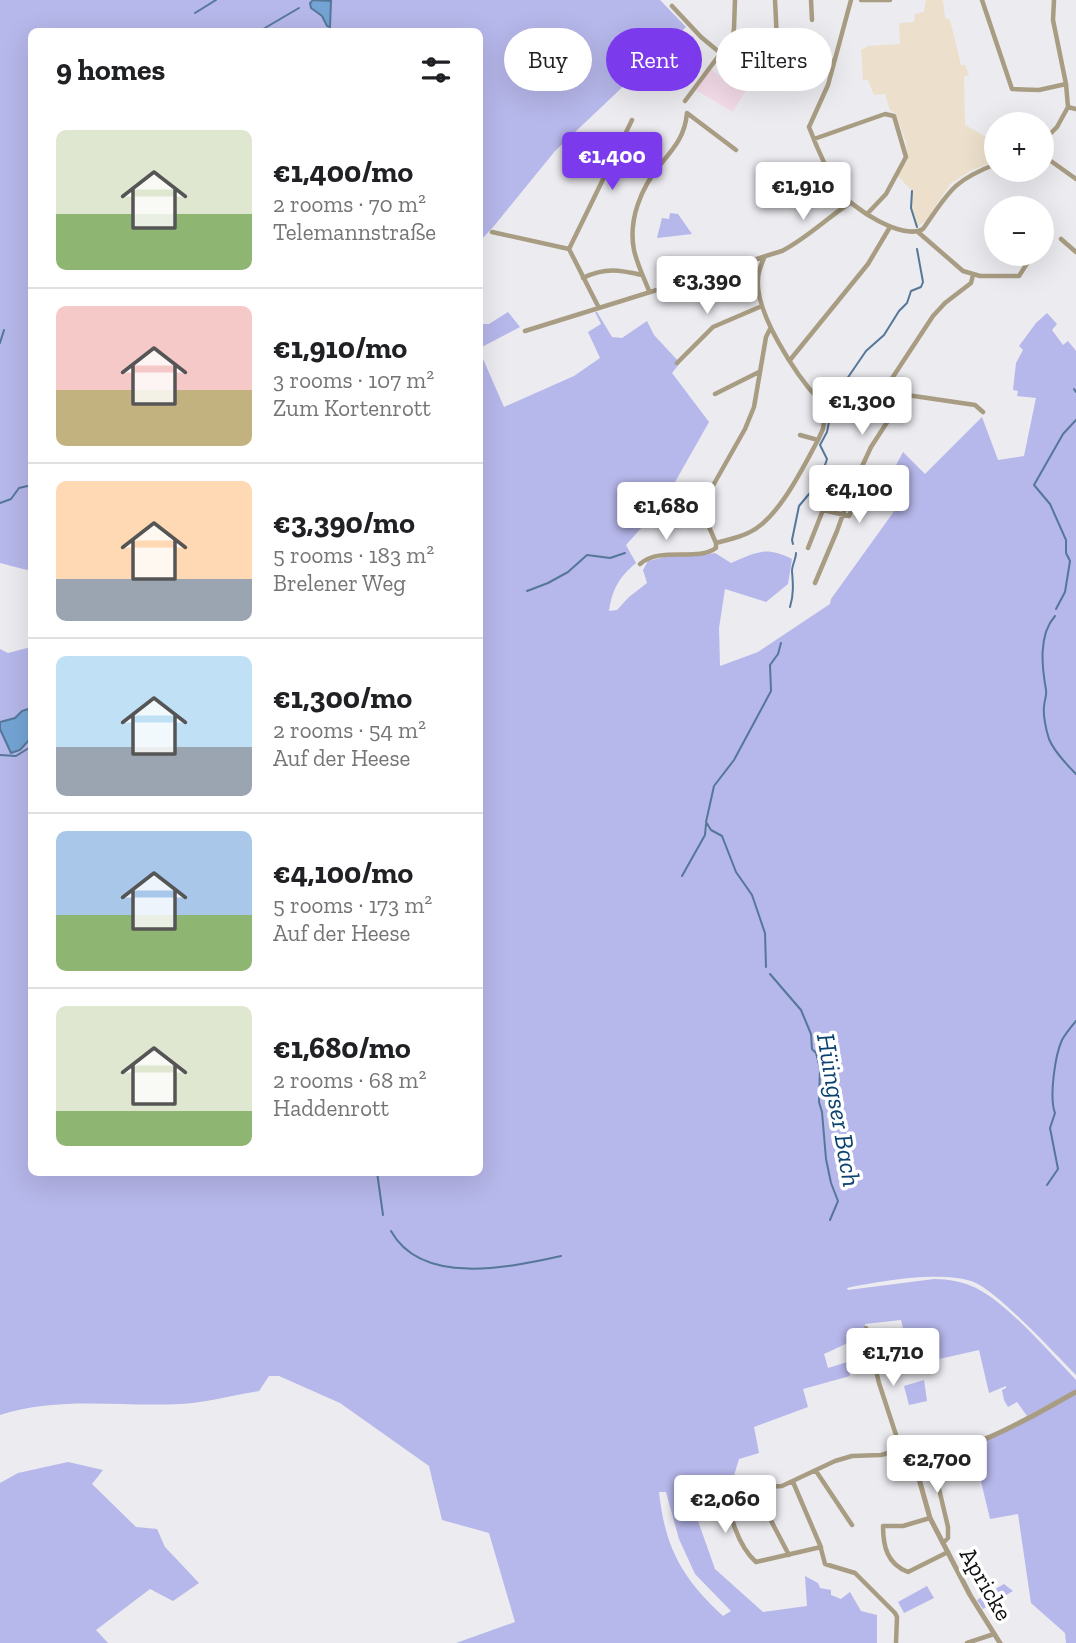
<!DOCTYPE html>
<meta charset="utf-8">
<style>
body{margin:0;font-family:"Zilla Slab",serif;background:#f6f6f6;color:#202124;height:100vh;display:flex;flex-direction:column;font-size:26px;white-space:nowrap}
*{box-sizing:border-box;margin:0}
p{font-size:23px;color:#757577}
.icon{flex:none;width:38px;height:38px;fill:none;stroke:currentColor;stroke-width:2;stroke-linecap:round;stroke-linejoin:round}
.map{position:relative;flex:1;overflow:hidden}
.panel{position:absolute;left:28px;top:28px;width:455px;height:1148px;display:flex;flex-direction:column;background:#fff;border-radius:10px;box-shadow:0 7px 28px #0002}
.panel>*{flex:none}
.banner{position:absolute;left:504px;top:28px;width:466px;height:63px;display:flex;gap:14px}
.tools{position:absolute;left:984px;top:112px;display:grid;gap:14px}
.tools a{display:grid;place-items:center;width:70px;height:70px;border-radius:50%;background:#fff;box-shadow:0 7px 28px #0002;font-size:35px}
.price{position:absolute;translate:-50% -60px;padding:0 16px;border-radius:7px;background:#fff;color:#222;font-size:23px;line-height:46px;filter:drop-shadow(0 2px 4px #0008)}
.price::after{content:'';position:absolute;left:50%;top:42px;width:21px;height:16px;margin-left:-10px;background:inherit;clip-path:polygon(0 0,100% 0,50% 100%)}
.price.selected{background:#7c3aed;color:#fff}
ul{padding:0;list-style:none}
li{display:flex;align-items:center;gap:21px;height:175px;padding:0 28px}
li+li{border-top:2px solid #e0e0e0}
li span{display:grid;place-items:center;flex:none;width:196px;height:140px;border-radius:10px;color:#555}
li>.icon{margin-inline-start:auto}
span .icon{width:84px;height:84px;fill:#fffc;stroke-width:1}
li b{font-size:30px}
h2{display:flex;justify-content:space-between;align-items:center;height:84px;padding:0 28px;font-size:30px}
.tag{padding:0 24px;border-radius:32px;background:#fff;box-shadow:0 7px 28px #0002;font-size:24px;line-height:63px}
.tag.selected{background:#7c3aed;color:#fff}
.map>svg:first-child{display:block}
.industrial{fill:#ece0cc}
.education{fill:#f2dae6}
.green{fill:#b6b7ea;fill-rule:evenodd}
.water{fill:#73a4d4;stroke:#579;stroke-width:2}
.lines{fill:none;stroke-linecap:round;stroke-linejoin:round}
.stream{stroke:#579;stroke-width:2}
.minor{stroke:#a89c82;stroke-width:4.5}
.tertiary{stroke:#a89c82;stroke-width:5}
.labels{text-anchor:middle;stroke-width:7;stroke-linejoin:round;paint-order:stroke}
.street-label{font-size:24px;fill:#0f0f10;stroke:#fff}
.water-label{font-size:26px;font-style:italic;fill:#0b426f;stroke:#fff}
</style>
<div class="map">
<svg width="1076" height="1643" viewBox="0 0 1076 1643">
<rect width="100%" height="100%" fill="#ebebf0"/>
<path class="industrial" d="M926,0H943L945,17L950,20L961,65H965L969,75L964,77L965,125L986,137L996,152V161L970,171L950,184L927,220L916,228L911,210V190L897,175L908,159L906,142L896,114L890,110L885,94L874,95L868,80H863L861,50L868,46L900,44L899,23L914,22L915,14L924,12Z"/>
<path class="education" d="M711,69L718,75L747,88L733,112L696,90Z"/>
<path class="green" d="M0,0H660L686,27L555,151L494,226L480,241V32H32L31,571L0,563Z
M670,213L678,214L692,234L657,238L662,218L669,219Z
M508,312L520,327L480,348V324H489Z
M595,312H597L612,337L622,338L647,321L654,335L680,363L672,373L709,422L662,505L626,545L636,563C619,577 612,590 609,611L617,610L629,597L647,583L643,570L648,561L678,554L698,556L715,553L731,563C757,552 765,546 792,559L788,584L766,602L725,589L719,628L720,666L758,652L830,604L831,599L895,510L891,508C883,487 893,471 903,452L925,474L982,417L998,460L1024,456L1036,398L1017,396L1018,391L1013,390L1016,363L1023,350L1019,346L1036,323L1047,313L1057,324L1052,330L1063,345L1068,341L1076,351V1375C1055,1354 996,1289 971,1281C939,1271 880,1281 847,1288L848,1290L934,1279C948,1279 964,1282 976,1288C1008,1304 1050,1353 1076,1380V1390L1027,1416L1017,1402L1008,1407L1004,1400L1002,1390L1006,1388V1386L989,1393L979,1350L917,1364L904,1332L901,1320L865,1324V1335L824,1354L828,1368L854,1360V1365L848,1367L850,1376L803,1389L808,1407L754,1427L759,1453L739,1459L732,1482L687,1490L715,1569L763,1612L807,1606L805,1576L818,1583L820,1588L831,1590V1595L841,1599L850,1592L861,1611L877,1615V1643H456L515,1622L489,1533L442,1520L429,1466L340,1403L279,1376H269L259,1391C233,1395 205,1403 179,1404C120,1407 57,1396 0,1415V729L11,753L20,750L31,738L32,1172H480V352L504,407L574,376L600,358L588,332L601,324ZM659,1492H666L679,1539L695,1574L731,1611L723,1616C682,1578 665,1548 659,1492Z
M31,647V708L26,709L15,718L0,722V649L8,653Z
M924,1380L927,1401L909,1405L904,1386Z
M1076,1393V1643H1066L1065,1633L1031,1603L1018,1514L990,1519L972,1444Z
M68,1462L103,1470L92,1484L136,1527L157,1529L165,1547L199,1583L173,1601L150,1589L96,1630L108,1643H0V1483L18,1473Z
M1004,1584L1013,1591L983,1609L977,1600Z
M927,1586L934,1598L904,1613L898,1602Z"/>
<path class="water" d="M313,0L331,1L330,27L327,26L322,16L311,8L310,3Z
M31,708V738L20,750L11,753L0,729V722L15,718L22,711Z"/>
<g class="lines">
<path class="stream" d="M195,13L216,0
M258,32L299,8
M328,32L330,27
M912,191L911,208L917,227
M0,343L4,330
M840,389L866,351L884,335L899,311L907,303L911,291L921,287L923,282L917,249
M1074,389L1076,392
M0,503L11,499L19,488L32,485
M793,544L792,540L799,506L809,494L826,479L823,471L827,459L820,445L827,432L831,411
M527,591L548,583L568,572L587,555L610,558L625,553
M790,607C794,594 793,583 792,571C792,565 796,559 796,553
M1056,609L1065,592L1070,561L1066,553V540L1050,504L1034,485L1063,434L1076,420
M1055,616C1038,635 1042,667 1046,690C1047,696 1044,701 1044,707C1043,715 1046,730 1049,739C1054,751 1067,765 1076,774
M0,755L16,756L32,746
M682,876L705,835L706,824
M766,967L765,933L752,895L736,872L722,836L711,830L706,822L714,786L734,760L771,691L770,665L778,654L781,643
M770,974L801,1010L811,1034L812,1049L816,1053L820,1068L819,1102L822,1112L826,1159L831,1183L838,1201L830,1220
M377,1172L383,1215
M1047,1185L1058,1169L1050,1128L1055,1113C1049,1098 1055,1055 1062,1040C1066,1033 1071,1027 1076,1021
M391,1231C422,1287 511,1267 561,1256"/>
<path class="minor" d="M775,0L778,61
M811,0L812,20
M851,0L828,85L809,127C817,148 827,171 839,190C851,208 903,241 923,229C949,192 952,181 996,164
M861,0H890
M982,0L1012,89L1039,90L1066,84
M672,6L701,37L724,56L778,61H834
M730,58L734,28L735,0
M685,101L720,54
M1068,107L1076,109
M814,139L885,114L894,116L906,157L886,194L867,214
M1041,143L1057,127L1068,107L1066,84L1053,20L1054,0
M1041,154L1076,179
M767,174L778,190L839,192
M492,232L569,249L599,308
M918,232L963,271L980,276H1019L1033,254
M1061,239L1076,252
M1041,240L1051,226
M569,249L632,120
M764,258C761,265 758,272 758,279C755,313 796,375 819,400L827,402L907,395L975,405L983,412
M583,278C605,267 620,270 642,275
M649,291C644,278 637,264 634,250C628,220 641,188 660,165C674,148 685,136 687,113L736,150
M525,331L782,251C807,238 827,218 850,203
M790,360L868,264L890,227
M677,363L713,327L762,306
M715,394L759,372
M879,398L933,316L945,303L971,283L973,275
M800,435L818,440
M716,543L703,513L702,505L745,429L754,407L766,337L770,329
M716,543C726,540 738,538 748,533C778,520 802,469 818,440L823,429L827,402
M808,548L823,510L849,516L860,491L853,486
M640,564C660,546 697,562 716,548V543
M815,583L837,531L853,486L871,447L895,410L898,396
M866,1328L879,1383L898,1441L902,1449L912,1454
M931,1455L948,1527V1538L943,1543
M816,1471L852,1525
M793,1482L820,1545L825,1564L855,1573L895,1613L897,1617L896,1643
M760,1489L767,1513L789,1555
M727,1490C728,1513 738,1546 756,1562L821,1547
M708,1491L782,1486L835,1461L852,1456L881,1455L902,1449
M930,1518L903,1526H883C883,1546 887,1564 908,1572L948,1552
M967,1643L994,1634"/>
<path class="tertiary" d="M1000,1643L970,1595L930,1518L912,1454C970,1456 1026,1419 1076,1392"/>
</g>
<g class="labels">
<g class="street-label">
<text transform="translate(986 1584) rotate(60)" y="8">Apricke</text>
</g>
<g class="water-label">
<text transform="translate(839 1110) rotate(80)" y="9">Hüingser Bach</text>
</g>
</g>
</svg>
<div class="tools">
<a>+</a>
<a>−</a>
</div>
<b class="price selected" style="left:612px;top:192px">€1,400</b>
<b class="price" style="left:803px;top:222px">€1,910</b>
<b class="price" style="left:707px;top:316px">€3,390</b>
<b class="price" style="left:862px;top:437px">€1,300</b>
<b class="price" style="left:859px;top:525px">€4,100</b>
<b class="price" style="left:666px;top:542px">€1,680</b>
<b class="price" style="left:893px;top:1388px">€1,710</b>
<b class="price" style="left:937px;top:1495px">€2,700</b>
<b class="price" style="left:725px;top:1535px">€2,060</b>
<div class="banner">
<a class="tag">Buy</a>
<a class="tag selected">Rent</a>
<a class="tag">Filters</a>
</div>
<section class="panel">
<h2>9 homes<svg class="icon" aria-label="filters" viewBox="0 0 24 24"><path d="M4 7h16M4 17h16"/><circle cx="9" cy="7" r="2"/><circle cx="15" cy="17" r="2"/></svg></h2>
<ul>
<li><span style="background:linear-gradient(#dfe7d0 60%,#8fb573 0)"><svg class="icon" aria-label="home" viewBox="0 0 24 24"><path d="M3 11l9-7 9 7M6 9v11h12V9"/></svg></span><div><b>€1,400/mo</b><p>2 rooms · 70 m²</p><p>Telemannstraße</p></div></li>
<li><span style="background:linear-gradient(#f6c9c9 60%,#c2b280 0)"><svg class="icon" aria-label="home" viewBox="0 0 24 24"><path d="M3 11l9-7 9 7M6 9v11h12V9"/></svg></span><div><b>€1,910/mo</b><p>3 rooms · 107 m²</p><p>Zum Kortenrott</p></div></li>
<li><span style="background:linear-gradient(#ffd9b3 70%,#9aa5b1 0)"><svg class="icon" aria-label="home" viewBox="0 0 24 24"><path d="M3 11l9-7 9 7M6 9v11h12V9"/></svg></span><div><b>€3,390/mo</b><p>5 rooms · 183 m²</p><p>Brelener Weg</p></div></li>
<li><span style="background:linear-gradient(#bfe0f5 65%,#9aa5b1 0)"><svg class="icon" aria-label="home" viewBox="0 0 24 24"><path d="M3 11l9-7 9 7M6 9v11h12V9"/></svg></span><div><b>€1,300/mo</b><p>2 rooms · 54 m²</p><p>Auf der Heese</p></div></li>
<li><span style="background:linear-gradient(#a9c7e8 60%,#8fb573 0)"><svg class="icon" aria-label="home" viewBox="0 0 24 24"><path d="M3 11l9-7 9 7M6 9v11h12V9"/></svg></span><div><b>€4,100/mo</b><p>5 rooms · 173 m²</p><p>Auf der Heese</p></div></li>
<li><span style="background:linear-gradient(#dfe7d0 75%,#8fb573 0)"><svg class="icon" aria-label="home" viewBox="0 0 24 24"><path d="M3 11l9-7 9 7M6 9v11h12V9"/></svg></span><div><b>€1,680/mo</b><p>2 rooms · 68 m²</p><p>Haddenrott</p></div></li>
</ul>
</section>
</div>
